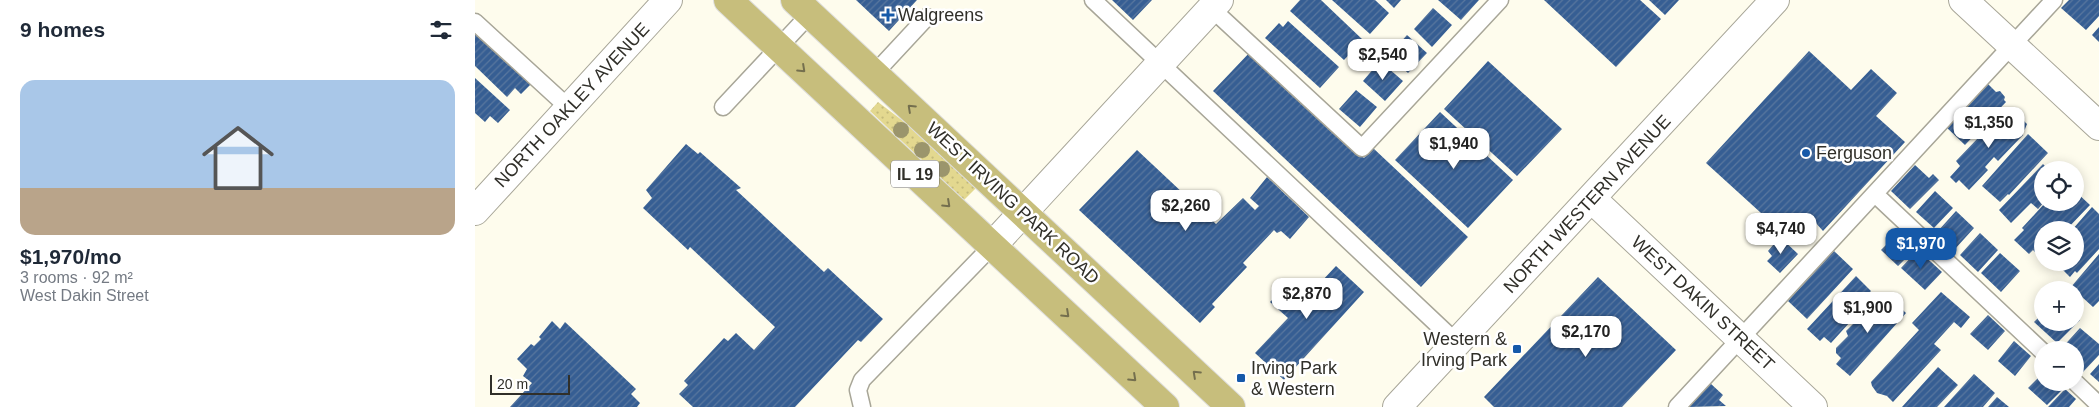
<!DOCTYPE html>
<meta charset="utf-8">
<style>
body{margin:0;font-family:Arial,sans-serif;background:#f6f6f7;color:#1f2937;height:100vh;display:flex;flex-direction:column;font-size:19px;white-space:nowrap}
*{box-sizing:border-box;margin:0}
p{font-size:16px;color:#747a83}
.icon{flex:none;width:28px;height:28px;fill:none;stroke:currentColor;stroke-width:2;stroke-linecap:round;stroke-linejoin:round}
.map{position:relative;flex:1;overflow:hidden}
.details{display:flex;flex-direction:column;background:#fff;width:475px}
.details>*{flex:none}
.buttons{position:absolute;left:1559px;top:161px;display:grid;gap:10px}
.buttons a{display:grid;place-items:center;width:50px;height:50px;border-radius:50%;background:#fff;box-shadow:0 2px 12px #0003;font-size:25px}
.scale{position:absolute;left:15px;bottom:12px;width:80px;box-sizing:border-box;padding-left:5px;border:2px solid #302f29;border-top:0;font-size:14px;line-height:18px;white-space:nowrap;color:#302f29;-webkit-text-stroke:4px #fff;paint-order:stroke}
.price{position:absolute;translate:-50% -42px;padding:0 11px;border-radius:10px;background:#fff;color:#222;font-size:16px;line-height:32px;filter:drop-shadow(0 1px 2px #0008)}
.price::after{content:'';position:absolute;left:50%;top:30px;width:15px;height:11px;margin-left:-8px;background:inherit;clip-path:polygon(0 0,100% 0,50% 100%)}
.price.on{background:#1559a9;color:#fff}
ul{padding:0;list-style:none}
li{display:grid;align-content:center;gap:10px;height:265px;padding:0 20px}
li+li{border-top:1px solid #e0e1e3}
li span{display:grid;place-items:center;height:155px;border-radius:15px;color:#555}
li>.icon{margin-inline-start:auto}
span .icon{width:90px;height:90px;fill:#fffc;stroke-width:1}
li b{font-size:21px}
h2{display:flex;justify-content:space-between;align-items:center;height:60px;padding:0 20px;font-size:21px}
main{display:flex;flex:1;min-height:0}
.map>svg:first-child{display:block}
.garden{fill:url(#garden-dots)}
.building{fill:url(#building-hatch)}
.lines{fill:none;stroke-linecap:round;stroke-linejoin:round}
.service-casing{stroke:#a8a698;stroke-width:19}
.minor-casing{stroke:#a8a698;stroke-width:30}
.secondary-casing{stroke:#a8a698;stroke-width:30}
.primary-casing{stroke:#dededd;stroke-width:30}
.service{stroke:#fff;stroke-width:16}
.minor{stroke:#fff;stroke-width:28}
.secondary{stroke:#fff;stroke-width:28}
.primary{stroke:#c7be7c;stroke-width:28}
.tree{fill:#9b956c}
.oneway{stroke:#746f4e}
.poi-dot{fill:#1559a9;stroke:#fff;stroke-width:2}
.labels{text-anchor:middle;stroke-width:5;stroke-linejoin:round;paint-order:stroke}
.shield{fill:#fff;stroke:#6e6d69;stroke-width:1}
.shield-label{font-size:16px;font-weight:bold;fill:#302f29}
.poi-label{font-size:18px;fill:#302f29;stroke:#fff;text-anchor:start}
.street-label{font-size:18px;fill:#302f29;stroke:#fff}
</style>
<main>
<section class="details">
<h2>9 homes<svg class="icon" aria-label="filters" viewBox="0 0 24 24"><path d="M4 7h16M4 17h16"/><circle cx="9" cy="7" r="2"/><circle cx="15" cy="17" r="2"/></svg></h2>
<ul>
<li><span style="background:linear-gradient(#a9c7e8 70%,#b9a48a 0)"><svg class="icon" aria-label="home" viewBox="0 0 24 24"><path d="M3 11l9-7 9 7M6 9v11h12V9"/></svg></span><div><b>$1,970/mo</b><p>3 rooms · 92 m²</p><p>West Dakin Street</p></div></li>
</ul>
</section>
<div class="map">
<svg width="1624" height="407" viewBox="0 0 1624 407">
<defs>
<pattern id="garden-dots" width="8" height="8" patternUnits="userSpaceOnUse" patternTransform="scale(1.25)"><rect width="8" height="8" fill="#e3d88f"/><path d="M2 2h.1M6 6h.1" fill="none" stroke="#c3ba7b" stroke-width="1.8" stroke-linecap="round"/></pattern>
<pattern id="building-hatch" width="6" height="6" patternUnits="userSpaceOnUse" patternTransform="scale(1.25)"><rect width="6" height="6" fill="#365e93"/><path d="M-1 1l2-2M0 6l6-6M5 7l2-2" fill="none" stroke="#59779e"/></pattern>
</defs>
<rect width="100%" height="100%" fill="#fefced"/>
<path class="garden" d="M403,102L432,124L501,188L489,200L395,111Z"/>
<path class="building" d="M381,0H442L414,31Z
M637,0H677L658,20Z
M825,0H846L888,40L869,60L815,11Z
M857,0H900L914,13L895,34Z
M911,0H926L919,8Z
M963,0H1004L986,20Z
M1069,0H1165L1186,19L1141,67Z
M1174,0H1204L1190,15Z
M1594,0H1624V16L1611,30L1586,8Z
M958,8L977,25L957,47L939,29Z
M813,21L864,67L845,88L790,38L804,23L808,27Z
M1624,27V42L1617,35Z
M0,30L56,84L46,94L40,88L32,97L0,66Z
M932,35L952,53L933,73L914,55Z
M777,50L889,158L898,148L993,237L946,287L738,91Z
M1334,51L1376,90L1396,69L1422,93L1401,116L1430,142L1348,231L1340,222L1320,244L1231,163Z
M905,61L928,81L910,101L888,81Z
M1013,61L1087,129L1042,176L969,109Z
M0,78L35,110L23,123L15,116L10,122L0,113Z
M1513,84L1521,92L1525,91L1530,97L1529,100L1531,102L1490,145L1471,127Z
M881,90L902,107L885,127L864,109Z
M965,112L1038,180L993,228L920,160Z
M1540,112L1552,124L1550,129L1546,133L1548,135L1523,161L1519,157L1510,167L1513,170L1494,190L1484,180L1481,183L1475,177L1485,166L1481,161L1505,136L1510,135L1528,116L1530,118L1534,113Z
M1553,134L1573,153L1534,195L1533,194L1525,202L1507,186Z
M211,144L223,154L225,152L266,188L261,190L349,272L353,268L408,319L386,342L383,340L320,407H218L204,394L213,385L209,381L249,338L253,341L261,333L279,350L300,327L215,247L213,250L168,208L177,198L171,190Z
M662,150L741,224L768,198L780,210L784,206L775,198L792,177L834,217L815,239L806,231L802,233L799,230L768,263L772,267L737,304L740,307L725,323L604,210Z
M1568,164L1574,170H1568L1569,202L1563,209L1556,203L1536,223L1524,210Z
M1440,165L1454,178L1458,174L1464,180L1435,209L1416,191Z
M1460,191L1478,208L1459,228L1441,212Z
M1600,191L1615,205L1591,230H1568V252L1564,256L1558,250L1554,254L1539,240L1549,230L1547,228L1571,202H1600Z
M1617,207L1624,214V249L1602,273L1600,271L1595,277L1580,262H1600V230H1597Z
M1481,211L1499,228L1480,249L1463,231Z
M1424,232L1441,248L1423,266L1406,250Z
M1505,233L1523,250L1503,272L1485,255Z
M1305,237L1323,254L1305,273L1292,261L1297,256L1293,251Z
M1443,250L1467,272L1450,290L1426,268Z
M1359,251L1378,269L1332,319L1313,301Z
M1525,253L1545,271L1526,292L1506,273Z
M1624,254V301L1618,307L1596,287Z
M861,266L889,292L809,380L780,353L813,318L795,302L813,283L830,299Z
M1381,276L1396,291L1375,315V322L1356,343L1349,337L1345,341L1332,329Z
M1123,277L1201,350L1147,407H1019L1009,397Z
M1466,292L1495,317L1486,328L1479,322L1459,344L1466,350L1418,402L1412,396L1402,393L1397,386L1396,382L1444,330L1437,323Z
M1411,294L1431,313L1375,376L1361,364L1366,358L1361,353V348L1373,336L1371,331L1379,323H1384Z
M1568,313V322H1600V315L1605,320L1582,343L1559,322Z
M1513,315L1530,331L1513,350L1495,334Z
M77,321L85,329L90,322L161,389L156,394L165,403L162,407H35L57,383L48,376L52,369L42,359L56,344L59,346L66,339L64,337Z
M1605,328L1624,344V355L1608,372L1600,365V350H1585Z
M1539,341L1556,356L1540,376L1523,361Z
M1624,364V382L1615,374Z
M1463,367L1483,385L1462,407H1427Z
M1568,373V382H1585L1590,387L1572,405L1553,388Z
M1499,374L1520,393L1508,407H1469Z
M1235,383L1248,395L1244,400L1251,406L1213,407Z
M1590,389L1601,399L1594,407H1573Z
M1522,397L1534,407H1513Z"/>
<g class="lines">
<defs>
<path id="service" d="M618,0L982,343
M736,8L887,148L1025,0
M0,22L94,108
M399,74L452,17
M248,107L335,14
M1400,194L1568,352
M1600,382L1624,405
M387,407L383,390L387,380L517,246
M1202,407L1579,0"/>
<path id="minor" d="M1488,0L1624,126
M1117,199L1338,407
M0,211L193,0
M517,246L744,0"/>
<path id="secondary" d="M922,407L1300,0"/>
<path id="primary" d="M253,0L690,407
M320,0L756,407"/>
</defs>
<use href="#service" class="service-casing"/>
<use href="#minor" class="minor-casing"/>
<use href="#secondary" class="secondary-casing"/>
<use href="#primary" class="primary-casing"/>
<use href="#service" class="service"/>
<use href="#minor" class="minor"/>
<use href="#secondary" class="secondary"/>
<use href="#primary" class="primary"/>
</g>
<g class="tree">
<circle cx="426" cy="130" r="8"/>
<circle cx="447" cy="150" r="8"/>
<circle cx="467" cy="169" r="8"/>
</g>
<defs><path id="oneway-chevron" d="M-2-3.5L2.5 0L-2 3.5" fill="none" stroke-width="1.6" stroke-linecap="round" stroke-linejoin="round" transform="scale(1.25)"/></defs>
<g class="oneway">
<use href="#oneway-chevron" transform="translate(327 69) rotate(43)"/>
<use href="#oneway-chevron" transform="translate(436 108) rotate(-137)"/>
<use href="#oneway-chevron" transform="translate(472 204) rotate(43)"/>
<use href="#oneway-chevron" transform="translate(591 314) rotate(43)"/>
<use href="#oneway-chevron" transform="translate(721 374) rotate(-137)"/>
<use href="#oneway-chevron" transform="translate(658 378) rotate(43)"/>
</g>
<g class="poi-dot">
<path d="M410.5 7.5h5v5h5v5h-5v5h-5v-5h-5v-5h5z"/>
<circle cx="1331" cy="153" r="5"/>
<rect x="1037" y="344" width="10" height="10" rx="2.5"/>
<rect x="761" y="373" width="10" height="10" rx="2.5"/>
</g>
<g class="labels">
<rect class="shield" x="416" y="160.5" width="48" height="27" rx="4"/>
<g class="shield-label">
<text x="440" y="180">IL 19</text>
</g>
<g class="poi-label">
<text x="423" y="21">Walgreens</text>
<text x="1341" y="159">Ferguson</text>
<text x="1032" y="345" text-anchor="end">Western &amp;<tspan x="1032" dy="21">Irving Park</tspan></text>
<text x="776" y="374">Irving Park<tspan x="776" dy="21">&amp; Western</tspan></text>
</g>
<g class="street-label">
<text transform="translate(97 105) rotate(-47)" y="6">NORTH OAKLEY AVENUE</text>
<text transform="translate(538 203) rotate(43)" y="6">WEST IRVING PARK ROAD</text>
<text transform="translate(1112 204) rotate(-47)" y="6">NORTH WESTERN AVENUE</text>
<text transform="translate(1228 303) rotate(43)" y="6">WEST DAKIN STREET</text>
</g>
</g>
</svg>
<div class="buttons">
<a><svg class="icon" aria-label="locate" viewBox="0 0 24 24"><circle cx="12" cy="12" r="6"/><path d="M12 2v4M12 18v4M2 12h4M18 12h4"/></svg></a>
<a><svg class="icon" aria-label="layers" viewBox="0 0 24 24"><path d="M12 4l9 5-9 5-9-5zM3 14l9 5 9-5"/></svg></a>
<a>+</a>
<a>−</a>
</div>
<div class="scale">20 m</div>
<b class="price" style="left:908px;top:81px">$2,540</b>
<b class="price" style="left:1514px;top:149px">$1,350</b>
<b class="price" style="left:979px;top:170px">$1,940</b>
<b class="price" style="left:711px;top:232px">$2,260</b>
<b class="price" style="left:1306px;top:255px">$4,740</b>
<b class="price on" style="left:1446px;top:270px">$1,970</b>
<b class="price" style="left:832px;top:320px">$2,870</b>
<b class="price" style="left:1393px;top:334px">$1,900</b>
<b class="price" style="left:1111px;top:358px">$2,170</b>
</div>
</main>
